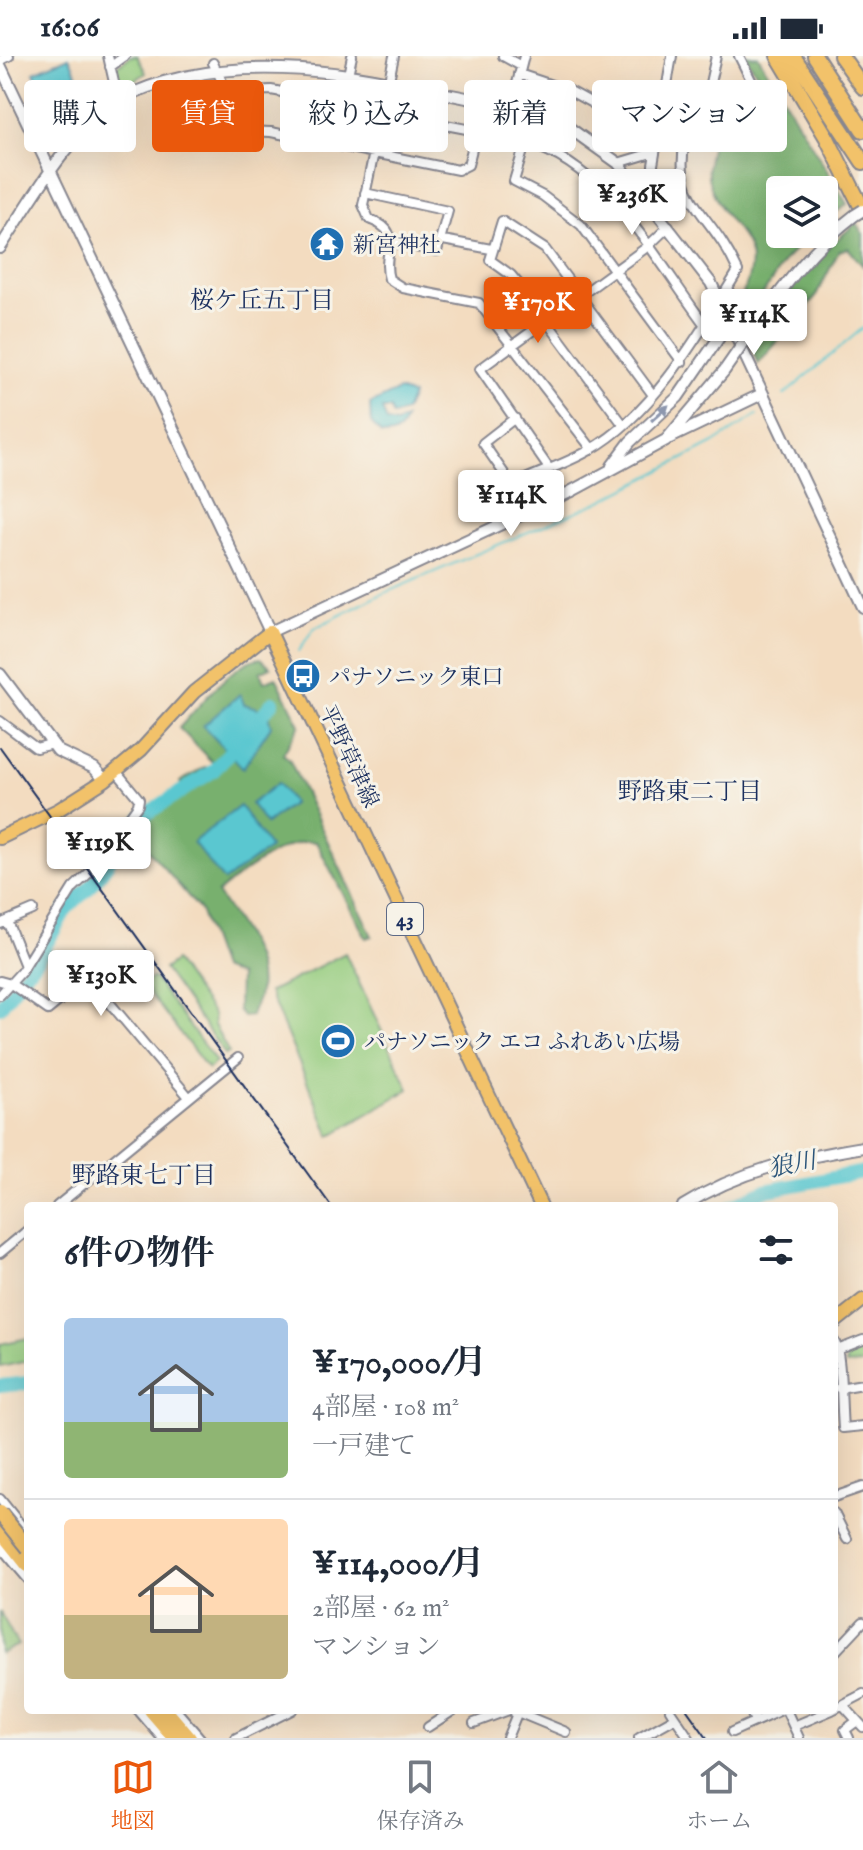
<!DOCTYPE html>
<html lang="ja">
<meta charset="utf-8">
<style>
body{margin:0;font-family:"IM FELL English","Noto Serif JP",serif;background:#f6f6f7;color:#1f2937;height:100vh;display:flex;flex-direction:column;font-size:30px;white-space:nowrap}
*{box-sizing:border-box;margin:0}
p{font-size:26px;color:#747a83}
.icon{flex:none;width:44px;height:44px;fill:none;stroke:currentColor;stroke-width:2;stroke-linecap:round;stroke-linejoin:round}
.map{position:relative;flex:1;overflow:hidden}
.side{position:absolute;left:24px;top:1146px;width:814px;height:512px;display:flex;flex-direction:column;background:#fff;border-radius:8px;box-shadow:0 8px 32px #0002}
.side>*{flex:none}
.top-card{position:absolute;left:24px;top:24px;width:816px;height:72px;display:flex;gap:16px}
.fabs{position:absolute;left:766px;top:120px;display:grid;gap:16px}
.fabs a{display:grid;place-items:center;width:72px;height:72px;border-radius:8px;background:#fff;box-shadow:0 8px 32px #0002;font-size:40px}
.price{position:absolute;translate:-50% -68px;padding:0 18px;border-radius:8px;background:#fff;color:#222;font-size:26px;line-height:52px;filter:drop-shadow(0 2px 4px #0008)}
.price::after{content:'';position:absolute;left:50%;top:48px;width:24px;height:18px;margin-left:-12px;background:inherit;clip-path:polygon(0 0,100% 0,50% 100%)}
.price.on{background:#ea580c;color:#fff}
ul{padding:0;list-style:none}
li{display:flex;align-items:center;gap:24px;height:200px;padding:0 40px}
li+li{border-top:2px solid #e0e1e3}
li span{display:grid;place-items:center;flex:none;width:224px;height:160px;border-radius:8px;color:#555}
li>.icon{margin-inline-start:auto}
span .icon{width:96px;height:96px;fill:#fffc;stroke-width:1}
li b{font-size:34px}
h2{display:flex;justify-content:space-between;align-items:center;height:96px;padding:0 40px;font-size:34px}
.pill{padding:0 28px;border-radius:8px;background:#fff;box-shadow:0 8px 32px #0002;font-size:28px;line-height:72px}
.pill.on{background:#ea580c;color:#fff}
.status{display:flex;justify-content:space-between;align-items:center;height:56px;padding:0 40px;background:#fff;direction:ltr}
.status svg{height:22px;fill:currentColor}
.tab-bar{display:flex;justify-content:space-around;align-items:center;height:112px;border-top:2px solid #e0e1e3;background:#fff;font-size:22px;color:#747a83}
.tab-bar a{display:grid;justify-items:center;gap:4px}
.tab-bar .on{color:#ea580c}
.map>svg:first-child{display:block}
.green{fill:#95cc7f;stroke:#587e6e;stroke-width:2}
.forest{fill:#78b06e;stroke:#4a7066;stroke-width:2}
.water{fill:#5ac7d0;stroke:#3a7b97;stroke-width:2}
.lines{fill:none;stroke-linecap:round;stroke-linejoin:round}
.stream{stroke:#5ac7d0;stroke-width:2}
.river{stroke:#5ac7d0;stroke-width:14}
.minor-casing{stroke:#87868f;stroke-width:12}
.tertiary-casing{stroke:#87868f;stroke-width:14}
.primary-casing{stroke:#87868f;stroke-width:16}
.trunk-casing{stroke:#87868f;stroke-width:18}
.motorway-casing{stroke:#87868f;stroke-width:18}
.minor{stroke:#fff;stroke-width:8}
.tertiary{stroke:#fff;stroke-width:10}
.primary{stroke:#f2c26a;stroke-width:12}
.trunk{stroke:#f2c26a;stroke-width:14}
.motorway{stroke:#f2c26a;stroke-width:14}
.rail{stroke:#1b2f5e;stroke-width:2}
.tertiary-bridge-casing{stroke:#87868f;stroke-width:14;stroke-linecap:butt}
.trunk-bridge-casing{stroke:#87868f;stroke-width:18;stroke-linecap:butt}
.tertiary-bridge{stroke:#fff;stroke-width:10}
.trunk-bridge{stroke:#f2c26a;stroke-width:14}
.oneway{fill:#8d97ae}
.labels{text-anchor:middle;stroke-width:6;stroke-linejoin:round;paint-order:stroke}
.shield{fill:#f7f3e8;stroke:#5d6a87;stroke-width:2}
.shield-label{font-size:20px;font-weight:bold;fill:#1b2f5e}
.poi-label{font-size:22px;fill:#1b2f5e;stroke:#f7f3e8;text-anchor:start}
.street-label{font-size:22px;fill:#1b2f5e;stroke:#f7f3e8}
.neighbourhood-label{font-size:24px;fill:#1b2f5e;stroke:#f7f3e8}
.water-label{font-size:24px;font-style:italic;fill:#2b557a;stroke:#f7f3e8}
</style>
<div class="status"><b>16:06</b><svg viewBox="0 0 49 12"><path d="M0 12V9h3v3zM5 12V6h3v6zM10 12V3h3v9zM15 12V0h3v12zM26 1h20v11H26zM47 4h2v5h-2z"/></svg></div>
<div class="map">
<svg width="863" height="1682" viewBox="0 0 863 1682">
<rect width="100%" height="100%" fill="#f7f3e8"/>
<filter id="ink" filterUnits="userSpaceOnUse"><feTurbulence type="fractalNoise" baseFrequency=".0125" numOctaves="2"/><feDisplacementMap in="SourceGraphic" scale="16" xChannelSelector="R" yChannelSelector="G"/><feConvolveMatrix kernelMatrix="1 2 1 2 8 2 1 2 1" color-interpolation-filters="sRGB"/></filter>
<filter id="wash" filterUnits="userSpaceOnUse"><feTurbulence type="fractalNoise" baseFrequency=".006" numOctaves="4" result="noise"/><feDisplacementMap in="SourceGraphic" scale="32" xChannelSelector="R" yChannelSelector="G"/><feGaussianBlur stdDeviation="1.8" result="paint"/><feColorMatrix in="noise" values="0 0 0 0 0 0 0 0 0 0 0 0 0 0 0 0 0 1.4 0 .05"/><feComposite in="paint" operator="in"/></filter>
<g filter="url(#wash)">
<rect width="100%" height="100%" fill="#f3dcc0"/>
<path class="green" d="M131,0H137L146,17L120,35L114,12Z
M345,897L409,1033L330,1080L269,936Z
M175,905L213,958L214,969L229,997L225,998L164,913Z
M153,921L216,1006L208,1013L143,929Z
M28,1282V1305L0,1311V1288Z
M863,1288V1308L846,1309L847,1295Z
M0,1556L18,1589L0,1598Z"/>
<path class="forest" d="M745,0H758L847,148L824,166V134H780V178H810L785,204L742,270L736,253C773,178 732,188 710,129C703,111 713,85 718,67L727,70L756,67L761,24Z
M856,167L863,178V210L848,192L839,195L815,242L758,308L752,293L804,213Z
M261,602L271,611L260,616L264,626L276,621L300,669L283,698L289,703L372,880L366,882L316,786C285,781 240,819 217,837C237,868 267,901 258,942C256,948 252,953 251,960L243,961L238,954L239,920L221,913L200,854L134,777L141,766L185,734L180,726L205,711L210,714L214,708L179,672C198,652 234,604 261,602Z"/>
<path class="water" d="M69,1L80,25L87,29L53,59L34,16Z
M399,334L412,339L405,356L393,360L390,353H382L387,366L396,368L405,363C402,375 393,381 381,378L371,367L370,348Z
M240,638L244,648L267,655L271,670L243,712L203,670Z
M278,727L293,747L266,768L251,748Z
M240,750L270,792L224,825L193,786Z"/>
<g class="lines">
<path class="stream" d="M784,339L863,272
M299,595L313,573L380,539L601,445L714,387L757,359"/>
<path class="river" d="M255,667L273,646
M0,951L41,898L66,853L91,830L142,761L213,715L241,683
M732,1150L764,1135L863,1116
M0,1330L28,1327"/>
</g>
</g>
<g filter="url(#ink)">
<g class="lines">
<defs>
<path id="minor" d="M108,0L118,44
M394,0L363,149L369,163C407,177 380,194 389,223L403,232L479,247L592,393
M503,0L521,10
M739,0L753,28L748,64
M0,4L9,0
M213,7L246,75L271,76L458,114L468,109L484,46
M110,11L125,0
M519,18L570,35L630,68L659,72
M229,36L271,34L342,47L352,0
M665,40L693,54H704L716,0
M511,51L524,0
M383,57L477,75
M534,58L514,125L543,140L581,169L682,306
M526,87C607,109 657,205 705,269
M335,89L342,47
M618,107L655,96
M365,137L448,155L437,195L390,186
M653,148V109L672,0
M443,184L491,193
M515,362L483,387L512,429C537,417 566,408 590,394C654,358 701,275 738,215C706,144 662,148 693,54
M622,367L522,232L511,219L490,204L502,165L545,193L653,339
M548,411L480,313L647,191L669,170
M0,665L36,692L52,688
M7,865L25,910
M0,868L33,854
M0,925L11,928L48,954L88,921L188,1040
M0,939L21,916L73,832L90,816L138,749L139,743L116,715
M57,1150L238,1002
M0,1197L28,1174
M834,1285C842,1296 841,1352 843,1372L863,1370
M840,1293L863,1284
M839,1332L863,1328
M834,1441L863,1431
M0,1443L28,1478
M834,1457L847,1483
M0,1490L28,1523
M834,1597L863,1566
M843,1649L863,1671
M834,1653L863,1638
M138,1654L162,1682
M176,1654L200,1682
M670,1654L689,1682
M750,1654L755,1665
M786,1654L799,1682
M515,1655L566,1676
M474,1667L509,1654
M794,1670L832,1654
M428,1671L454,1654
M732,1676L781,1654
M236,1682L292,1654
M507,1682L516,1660L514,1654
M639,1682L675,1662
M849,1682L845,1674L857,1665"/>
<path id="tertiary" d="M0,9L270,576L570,436L666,384L724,315
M0,192C34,140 65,83 116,45C202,0 314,9 409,30C449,39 489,46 529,55L568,71L618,107L711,227L863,551
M756,269C786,227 814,190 855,159
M670,382L762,338
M612,410L630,386L678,341L729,267
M0,618L58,695L94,712L105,724
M683,1150C740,1114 798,1102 863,1091"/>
<path id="primary" d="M0,782L58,754L105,724L141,694L194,636L270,576L541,1150
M834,1267L863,1244"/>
<path id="trunk" d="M0,1474L28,1509
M151,1654L175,1682
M165,1654L189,1682"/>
<path id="motorway" d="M778,0L827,82L863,154
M793,0L863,106
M815,0L863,74
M841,0L863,31"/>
</defs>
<use href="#minor" class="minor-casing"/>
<use href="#tertiary" class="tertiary-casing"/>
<use href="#primary" class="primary-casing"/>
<use href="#trunk" class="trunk-casing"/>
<use href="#motorway" class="motorway-casing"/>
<use href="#minor" class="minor"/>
<use href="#tertiary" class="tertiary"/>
<use href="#primary" class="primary"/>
<use href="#trunk" class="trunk"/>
<use href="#motorway" class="motorway"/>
<path class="rail" d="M0,691L331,1150
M687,1654L707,1682"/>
<defs>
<path id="tertiary-bridge" d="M855,159L863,154
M724,315L756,269"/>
<path id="trunk-bridge" d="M0,1457L28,1492"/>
</defs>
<use href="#tertiary-bridge" class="tertiary-bridge-casing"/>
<use href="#trunk-bridge" class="trunk-bridge-casing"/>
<use href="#tertiary-bridge" class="tertiary-bridge"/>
<use href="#trunk-bridge" class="trunk-bridge"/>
</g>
<defs><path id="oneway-solid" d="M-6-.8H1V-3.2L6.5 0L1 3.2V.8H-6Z" transform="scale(2)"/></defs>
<use class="oneway" href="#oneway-solid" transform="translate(660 357) rotate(-42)"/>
</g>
<defs>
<symbol id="temple-disc" viewBox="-11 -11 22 22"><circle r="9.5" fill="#1f6fb2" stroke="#f7f3e8"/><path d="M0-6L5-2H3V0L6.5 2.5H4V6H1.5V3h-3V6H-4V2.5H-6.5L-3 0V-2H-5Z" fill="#fff"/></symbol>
<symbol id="bus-disc" viewBox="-11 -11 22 22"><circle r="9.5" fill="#1f6fb2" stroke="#f7f3e8"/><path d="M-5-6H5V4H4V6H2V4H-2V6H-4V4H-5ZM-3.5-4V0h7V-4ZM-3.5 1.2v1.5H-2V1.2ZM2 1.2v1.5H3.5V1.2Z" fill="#fff"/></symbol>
<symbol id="stadium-disc" viewBox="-11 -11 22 22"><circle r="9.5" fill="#1f6fb2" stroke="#f7f3e8"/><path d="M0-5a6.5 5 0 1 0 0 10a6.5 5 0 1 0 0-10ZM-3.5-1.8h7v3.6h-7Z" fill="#fff"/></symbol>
</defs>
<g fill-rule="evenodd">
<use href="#temple-disc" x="307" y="168" width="40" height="40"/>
<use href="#bus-disc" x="283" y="600" width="40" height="40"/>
<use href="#stadium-disc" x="318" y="965" width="40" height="40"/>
</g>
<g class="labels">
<rect class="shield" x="387" y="847" width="36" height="32" rx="6"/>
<g class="shield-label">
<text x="405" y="870">43</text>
</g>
<g class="poi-label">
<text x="353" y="196">新宮神社</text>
<text x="329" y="628">パナソニック東口</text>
<text x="364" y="993">パナソニック エコ ふれあい広場</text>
</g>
<g class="street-label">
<text transform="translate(350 700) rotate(65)" y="8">平野草津線</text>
</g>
<g class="neighbourhood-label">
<text x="262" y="252">桜ケ丘五丁目</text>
<text x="690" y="743">野路東二丁目</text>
<text x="144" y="1127">野路東七丁目</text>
</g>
<g class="water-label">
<text transform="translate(792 1108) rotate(-11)" y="8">狼川</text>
</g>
</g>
</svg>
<div class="fabs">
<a><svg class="icon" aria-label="layers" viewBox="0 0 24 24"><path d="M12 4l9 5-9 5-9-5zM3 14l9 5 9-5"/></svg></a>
</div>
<b class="price" style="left:632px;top:181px">¥236K</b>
<b class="price on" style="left:538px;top:289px">¥170K</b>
<b class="price" style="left:754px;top:301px">¥114K</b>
<b class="price" style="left:511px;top:482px">¥114K</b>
<b class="price" style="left:99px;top:829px">¥119K</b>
<b class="price" style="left:101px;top:962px">¥130K</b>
<div class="top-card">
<a class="pill">購入</a>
<a class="pill on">賃貸</a>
<a class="pill">絞り込み</a>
<a class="pill">新着</a>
<a class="pill">マンション</a>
</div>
<section class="side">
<h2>6件の物件<svg class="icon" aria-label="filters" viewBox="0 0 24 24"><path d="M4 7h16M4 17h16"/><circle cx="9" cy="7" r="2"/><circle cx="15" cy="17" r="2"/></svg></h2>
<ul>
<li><span style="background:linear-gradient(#a9c7e8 65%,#8fb573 0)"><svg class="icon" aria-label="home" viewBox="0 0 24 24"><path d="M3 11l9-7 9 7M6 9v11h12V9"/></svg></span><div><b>¥170,000/月</b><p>4部屋 · 108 m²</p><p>一戸建て</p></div></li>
<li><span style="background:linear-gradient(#ffd9b3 60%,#c2b280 0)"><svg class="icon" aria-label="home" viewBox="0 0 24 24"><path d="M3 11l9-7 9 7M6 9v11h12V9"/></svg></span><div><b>¥114,000/月</b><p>2部屋 · 62 m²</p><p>マンション</p></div></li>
</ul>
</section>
</div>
<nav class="tab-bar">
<a class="on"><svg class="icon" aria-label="map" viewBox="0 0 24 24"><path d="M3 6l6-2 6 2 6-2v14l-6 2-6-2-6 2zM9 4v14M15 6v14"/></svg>地図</a>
<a><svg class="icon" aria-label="saved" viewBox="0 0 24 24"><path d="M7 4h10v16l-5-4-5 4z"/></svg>保存済み</a>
<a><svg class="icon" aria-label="home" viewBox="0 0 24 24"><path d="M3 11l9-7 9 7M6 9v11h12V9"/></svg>ホーム</a>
</nav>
